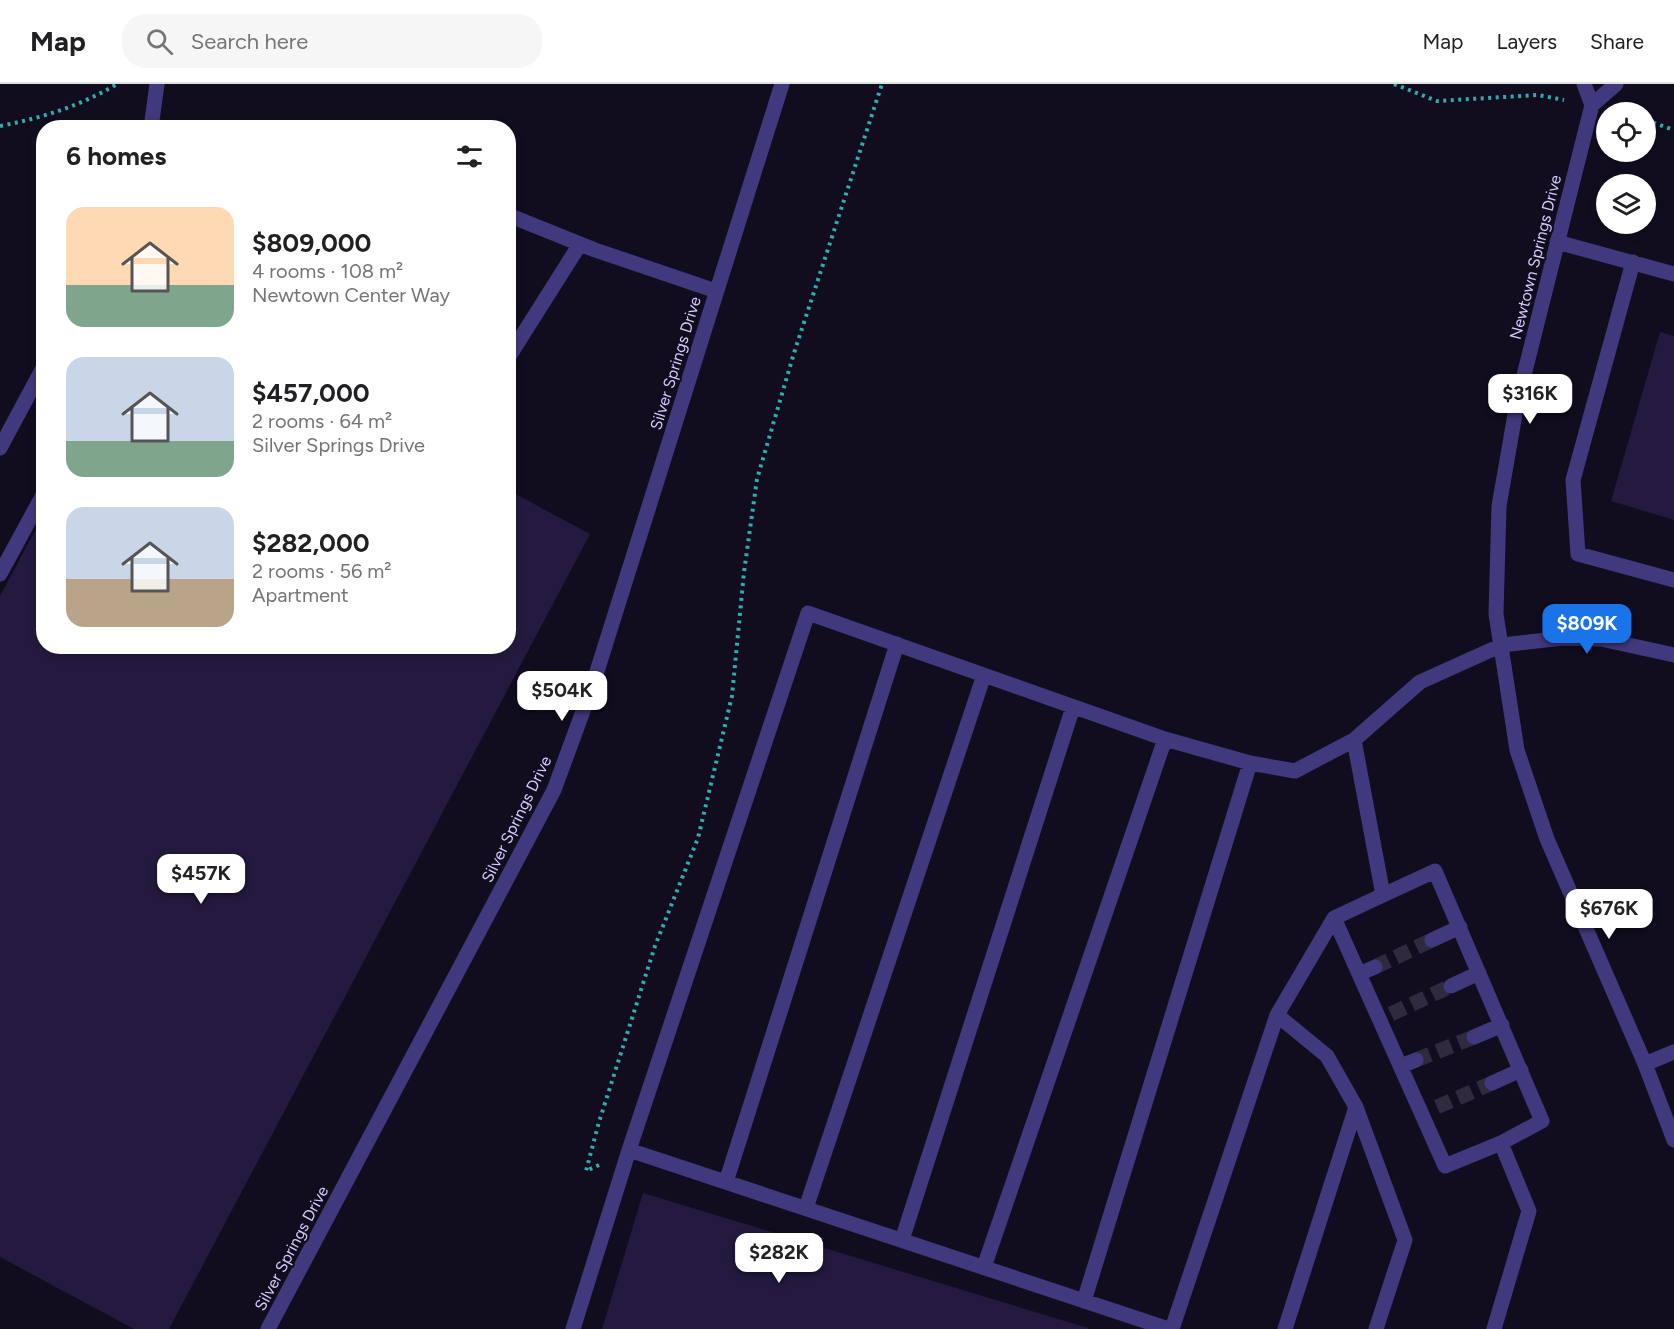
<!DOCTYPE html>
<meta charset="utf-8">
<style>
body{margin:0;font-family:Figtree,sans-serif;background:#f6f6f6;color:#202124;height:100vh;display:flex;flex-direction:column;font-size:22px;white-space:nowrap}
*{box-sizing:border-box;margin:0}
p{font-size:20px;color:#757577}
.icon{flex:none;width:33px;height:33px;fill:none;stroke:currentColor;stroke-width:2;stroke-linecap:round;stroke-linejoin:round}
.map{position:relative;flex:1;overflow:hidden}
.sheet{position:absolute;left:36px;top:36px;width:480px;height:534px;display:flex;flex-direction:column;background:#fff;border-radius:24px;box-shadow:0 3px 9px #0003}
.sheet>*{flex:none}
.fabs{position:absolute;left:1596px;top:18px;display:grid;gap:12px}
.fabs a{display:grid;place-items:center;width:60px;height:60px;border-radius:50%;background:#fff;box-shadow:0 3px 9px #0003;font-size:30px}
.price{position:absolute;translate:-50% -51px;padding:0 14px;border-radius:12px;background:#fff;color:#222;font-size:20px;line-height:39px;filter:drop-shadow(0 2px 3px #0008)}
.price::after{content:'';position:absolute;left:50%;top:36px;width:18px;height:14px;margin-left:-9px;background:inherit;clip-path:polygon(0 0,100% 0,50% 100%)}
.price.current{background:#1a73e8;color:#fff}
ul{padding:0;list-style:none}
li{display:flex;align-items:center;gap:18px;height:150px;padding:0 30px}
li span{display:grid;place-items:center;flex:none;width:168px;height:120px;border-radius:18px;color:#555}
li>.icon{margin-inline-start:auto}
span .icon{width:72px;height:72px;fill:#fffc;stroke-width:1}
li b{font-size:26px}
h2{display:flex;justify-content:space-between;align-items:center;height:72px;padding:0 30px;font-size:26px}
header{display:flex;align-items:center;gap:36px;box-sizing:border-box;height:84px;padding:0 30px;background:#fff;border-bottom:2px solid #e0e0e0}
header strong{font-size:28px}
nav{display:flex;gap:33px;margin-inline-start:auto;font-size:21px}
.search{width:420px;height:54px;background:#f6f6f6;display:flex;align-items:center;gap:15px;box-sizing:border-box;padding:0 21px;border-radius:24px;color:#757577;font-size:22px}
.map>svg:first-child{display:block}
.building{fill:#241a3f}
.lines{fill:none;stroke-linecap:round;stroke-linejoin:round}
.minor-tunnel{stroke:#2f2a40;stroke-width:15;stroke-dasharray:15 8;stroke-linecap:butt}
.path{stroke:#31acad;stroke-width:4;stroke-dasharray:3 4.5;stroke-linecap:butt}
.minor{stroke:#41397d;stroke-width:15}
.labels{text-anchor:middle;stroke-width:4.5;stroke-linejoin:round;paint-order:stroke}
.street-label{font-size:16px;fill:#d6ccfe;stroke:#110d1f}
</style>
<header>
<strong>Map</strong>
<div class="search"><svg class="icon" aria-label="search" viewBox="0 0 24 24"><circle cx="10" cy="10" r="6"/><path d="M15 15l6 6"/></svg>Search here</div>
<nav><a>Map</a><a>Layers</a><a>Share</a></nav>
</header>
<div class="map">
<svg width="1674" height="1245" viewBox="0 0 1674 1245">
<rect width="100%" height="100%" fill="#110d1f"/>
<path class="building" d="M1660,248L1674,252V436L1611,417Z
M508,406L590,450L169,1245H134L0,1173V512L44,430V562H508Z
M643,1109L1088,1244V1245H602Z"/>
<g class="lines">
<path class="minor-tunnel" d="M1375,883L1432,856
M1391,930L1451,902
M1416,976L1474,953
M1437,1023L1492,999"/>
<path class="path" d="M1394,0L1437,17L1538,11L1564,16
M1646,36L1674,46
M0,42C42,34 80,22 117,0
M599,1081L586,1087L599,1038L655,862L698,754L732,612L744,488L757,395L794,269L882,0"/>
<path class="minor" d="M1584,0L1592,21
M1616,0L1592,21L1517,319L1499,422L1496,530L1517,666L1547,755L1645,980L1674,1056
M151,44L157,0
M508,131L595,166L716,207
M1557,158L1674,190
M1633,178L1573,396L1578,470L1674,496
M508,274L580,160
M0,364L44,282
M0,490L44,409
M1383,811L1334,834L1445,1082L1501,1059L1542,1037L1435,787L1383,811L1354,656L1420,598L1502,561L1563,554L1601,555L1674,571
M1334,834L1277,931L1327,972L1356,1023L1405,1156L1376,1245
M1432,856L1460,843
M1359,890L1375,883
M1451,902L1479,889
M1474,953L1502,941
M1645,980L1674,968
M1401,982L1416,976
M1492,999L1521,986
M629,1066L808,529L1165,655L1250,679L1295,687L1354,656
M726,1098L897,560
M806,1124L984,591
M902,1156L1073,623
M984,1183L1165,655
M1084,1217L1250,679
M268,1245L554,706L593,600L782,0
M573,1245L629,1066L1169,1245
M1172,1245L1277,931
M1285,1245L1356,1023
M1494,1245L1529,1127L1501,1059"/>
</g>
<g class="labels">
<g class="street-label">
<text transform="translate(1535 173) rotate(-76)" y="6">Newtown Springs Drive</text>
<text transform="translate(675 279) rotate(-73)" y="6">Silver Springs Drive</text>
<text transform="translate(516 735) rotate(-64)" y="6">Silver Springs Drive</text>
<text transform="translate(291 1164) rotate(-62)" y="6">Silver Springs Drive</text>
</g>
</g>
</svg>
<div class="fabs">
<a><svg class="icon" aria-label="locate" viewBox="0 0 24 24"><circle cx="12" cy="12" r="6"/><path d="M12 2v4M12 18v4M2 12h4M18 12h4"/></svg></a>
<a><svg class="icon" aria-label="layers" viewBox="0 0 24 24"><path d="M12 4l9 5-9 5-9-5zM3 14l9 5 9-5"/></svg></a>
</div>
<b class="price" style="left:1530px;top:341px">$316K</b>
<b class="price current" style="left:1587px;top:571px">$809K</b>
<b class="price" style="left:562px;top:638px">$504K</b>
<b class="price" style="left:201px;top:821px">$457K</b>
<b class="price" style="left:1609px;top:856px">$676K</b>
<b class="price" style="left:779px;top:1200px">$282K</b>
<section class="sheet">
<h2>6 homes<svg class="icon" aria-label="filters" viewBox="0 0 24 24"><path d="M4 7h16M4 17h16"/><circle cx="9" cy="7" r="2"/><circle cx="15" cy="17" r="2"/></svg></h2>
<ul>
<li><span style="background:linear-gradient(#ffd9b3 65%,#7fa58c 0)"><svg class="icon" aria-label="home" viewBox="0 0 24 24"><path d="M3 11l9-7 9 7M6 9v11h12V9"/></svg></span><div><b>$809,000</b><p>4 rooms · 108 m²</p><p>Newtown Center Way</p></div></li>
<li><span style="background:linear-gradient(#c9d6e8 70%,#7fa58c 0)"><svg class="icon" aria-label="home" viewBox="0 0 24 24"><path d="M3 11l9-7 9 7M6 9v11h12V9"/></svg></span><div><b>$457,000</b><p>2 rooms · 64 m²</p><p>Silver Springs Drive</p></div></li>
<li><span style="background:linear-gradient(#c9d6e8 60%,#b9a48a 0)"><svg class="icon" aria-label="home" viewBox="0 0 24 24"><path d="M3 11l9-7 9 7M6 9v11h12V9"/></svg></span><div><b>$282,000</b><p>2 rooms · 56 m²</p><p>Apartment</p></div></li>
</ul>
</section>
</div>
